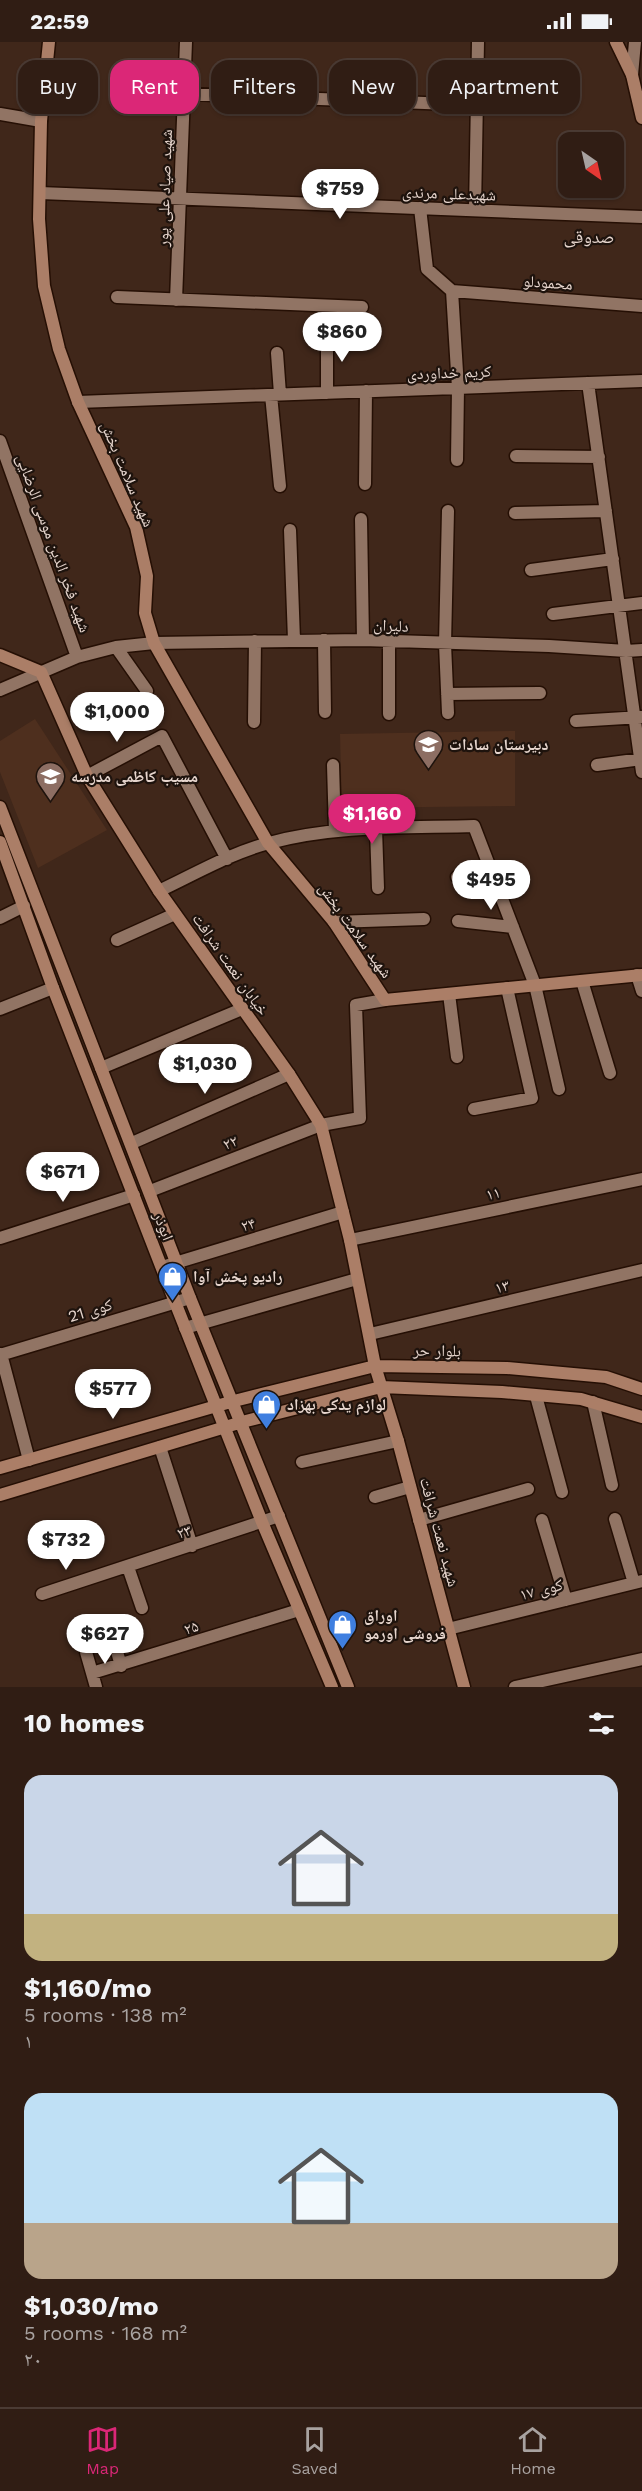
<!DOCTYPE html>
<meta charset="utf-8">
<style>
body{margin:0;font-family:"Work Sans","Noto Naskh Arabic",sans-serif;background:#38261d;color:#f1f3f6;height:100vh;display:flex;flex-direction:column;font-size:22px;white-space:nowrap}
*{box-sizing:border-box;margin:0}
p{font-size:20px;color:#a8a2a0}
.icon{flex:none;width:33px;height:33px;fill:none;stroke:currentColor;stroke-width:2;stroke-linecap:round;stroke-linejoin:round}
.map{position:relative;height:1645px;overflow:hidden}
.details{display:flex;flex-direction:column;background:#301d14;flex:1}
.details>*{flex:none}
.top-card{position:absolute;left:18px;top:18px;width:606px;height:54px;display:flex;gap:12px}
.needle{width:39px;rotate:146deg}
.tools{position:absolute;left:558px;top:90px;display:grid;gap:12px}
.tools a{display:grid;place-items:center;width:66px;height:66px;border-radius:12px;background:#301d14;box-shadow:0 2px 4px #0004,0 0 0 2px #4b3b34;font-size:30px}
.price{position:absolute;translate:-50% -51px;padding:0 14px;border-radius:21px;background:#fff;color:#222;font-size:20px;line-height:39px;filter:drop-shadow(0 2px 3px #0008)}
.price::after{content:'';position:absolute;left:50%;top:36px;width:18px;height:14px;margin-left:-9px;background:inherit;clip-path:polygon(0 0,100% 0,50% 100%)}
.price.current{background:#db2777;color:#fff}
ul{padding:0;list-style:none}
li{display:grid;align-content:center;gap:12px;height:318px;padding:0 24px}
li span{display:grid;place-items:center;height:186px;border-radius:18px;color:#555}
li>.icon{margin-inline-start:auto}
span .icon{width:108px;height:108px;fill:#fffc;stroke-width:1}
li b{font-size:26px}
h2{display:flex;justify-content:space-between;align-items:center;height:72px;padding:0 24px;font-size:26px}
.pill{padding:0 21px;border-radius:18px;background:#301d14;box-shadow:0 2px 4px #0004,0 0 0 2px #4b3b34;font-size:21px;line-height:54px}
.pill.current{background:#db2777;color:#fff}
.status{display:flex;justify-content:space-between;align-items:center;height:42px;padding:0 30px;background:#301d14;direction:ltr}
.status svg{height:16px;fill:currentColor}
.menu{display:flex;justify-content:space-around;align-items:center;height:84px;border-top:2px solid #4b3b34;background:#301d14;font-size:16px;color:#a8a2a0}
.menu a{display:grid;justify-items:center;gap:3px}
.menu .current{color:#db2777}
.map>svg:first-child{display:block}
.built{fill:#4e2f1e}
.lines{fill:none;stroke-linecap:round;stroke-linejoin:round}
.street-casing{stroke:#250f04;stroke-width:15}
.secondary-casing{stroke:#250f04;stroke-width:15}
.street{stroke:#917464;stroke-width:12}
.secondary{stroke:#ab7e67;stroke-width:12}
.labels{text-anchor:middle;stroke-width:4.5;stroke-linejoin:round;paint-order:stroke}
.street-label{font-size:16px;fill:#e6d5cd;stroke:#1e130d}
.poi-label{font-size:16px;font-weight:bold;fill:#e6d5cd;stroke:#1e130d;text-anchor:start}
.neighbourhood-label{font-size:18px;fill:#e6d5cd;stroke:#1e130d}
</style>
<div class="status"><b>22:59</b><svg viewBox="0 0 49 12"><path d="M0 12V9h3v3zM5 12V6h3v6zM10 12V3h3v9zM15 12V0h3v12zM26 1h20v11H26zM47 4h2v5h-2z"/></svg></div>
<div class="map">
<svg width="642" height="1645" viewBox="0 0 642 1645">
<rect width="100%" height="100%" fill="#40271a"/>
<path class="built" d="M35,677L107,788L38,826L0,730V699Z
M515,689V764L342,766L340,692Z"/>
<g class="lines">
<defs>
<path id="street" d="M632,33L635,0
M136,50L477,63
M0,72L41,79
M40,151L642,175
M420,166L427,227L452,249L458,346L457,418
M475,168L478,0
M452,249L642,264
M117,255L362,265
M176,258L186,0
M277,311L280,352
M588,341L642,730
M327,351V291
M271,353L280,444
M78,360L642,339
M0,399L77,615
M516,414L599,415
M365,442L366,349
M448,469L445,602L448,671
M515,471L606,469
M361,477L363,598
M290,488L294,598
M531,528L613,517
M553,572L642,561
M324,598L325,670
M116,605L147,649
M0,648L77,615L116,605L154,601L363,598L549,604L626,609L642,608
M447,652L540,651
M389,672V600
M576,679L641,675
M254,680L255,599
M333,723L335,789
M597,723L642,717
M87,734L162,694L227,817
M376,787L378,846
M457,835L495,838
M159,849C195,832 231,811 269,801C335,783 406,786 474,784L535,943L559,1047
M0,876L24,864
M458,879L513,885
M334,880L424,877
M117,898L175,872
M637,933L642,949
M582,939L610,1031
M449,952L457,1015
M0,967L53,946
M101,1026L242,967
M474,1067L532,1056L507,946
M132,1101L289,1032
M150,1149L321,1083L360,1076L356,963L385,958
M0,1196L134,1153
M350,1198L642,1137
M162,1225L343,1170
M185,1286L357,1237
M370,1292L642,1228
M1,1312L29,1418
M0,1313L190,1256
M536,1354L562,1450
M593,1360L612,1443
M160,1405L192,1504
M302,1420L398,1399
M375,1455L410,1445
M615,1477L634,1541
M419,1478L528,1447
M542,1478L566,1558
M128,1525L142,1566
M42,1552L279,1474
M448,1587L642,1539
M111,1588L121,1624
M86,1610L96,1645
M92,1631L299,1568
M515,1645L642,1617"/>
<path id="secondary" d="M49,0L41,79L39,177L44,244L59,307L78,360L136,485L147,534L145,571L154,601L268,801L334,880L385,958L642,933
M616,0L632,33L642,76
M0,613L41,630L87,734L159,849L289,1032L321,1083L350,1198L375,1324L398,1399L464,1645
M0,765L190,1256L348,1645
M0,800L53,946L175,1260L262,1480L332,1645
M0,1426L234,1359L375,1324L507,1326L606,1335L642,1347
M0,1453L242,1380L381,1345L502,1350L581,1357L642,1375"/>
</defs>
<use href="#street" class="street-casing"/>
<use href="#secondary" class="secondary-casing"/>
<use href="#street" class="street"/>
<use href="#secondary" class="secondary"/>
</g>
<defs>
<symbol id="school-pin" viewBox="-11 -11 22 30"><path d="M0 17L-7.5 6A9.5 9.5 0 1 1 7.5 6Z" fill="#8d6e63" stroke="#1e130d"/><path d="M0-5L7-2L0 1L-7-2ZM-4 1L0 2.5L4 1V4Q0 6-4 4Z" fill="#fff"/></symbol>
<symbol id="shop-pin" viewBox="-11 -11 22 30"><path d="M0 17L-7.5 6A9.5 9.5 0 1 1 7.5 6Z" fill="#3f7fe0" stroke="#1e130d"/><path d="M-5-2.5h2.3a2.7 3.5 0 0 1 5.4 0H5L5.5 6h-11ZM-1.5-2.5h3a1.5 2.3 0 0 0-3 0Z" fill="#fff"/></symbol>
</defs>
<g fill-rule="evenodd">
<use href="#school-pin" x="412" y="686" width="33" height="45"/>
<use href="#school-pin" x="34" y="718" width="33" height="45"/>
<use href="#shop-pin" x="156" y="1218" width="33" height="45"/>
<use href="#shop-pin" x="250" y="1346" width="33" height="45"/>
<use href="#shop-pin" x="326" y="1566" width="33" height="45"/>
</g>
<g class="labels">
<g class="street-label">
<text transform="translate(164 146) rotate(-88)" y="6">شهید صیاد علی پور</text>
<text transform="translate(449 151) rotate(2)" y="6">شهیدعلی مرندی</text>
<text transform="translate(548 240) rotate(4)" y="6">محمودلو</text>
<text transform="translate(449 330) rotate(-2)" y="6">کریم خداوردی</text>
<text transform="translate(128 432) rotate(67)" y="6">شهید سلامت بخش</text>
<text transform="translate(54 501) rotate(70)" y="6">شهید فخر الدین موسی الرضایی</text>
<text transform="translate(391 583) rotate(3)" y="6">دلیران</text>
<text transform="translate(356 888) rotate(54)" y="6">شهید سلامت بخش</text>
<text transform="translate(231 922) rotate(55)" y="6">خیابان نعمت شرافت</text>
<text transform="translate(230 1100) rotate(-21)" y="6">۲۲</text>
<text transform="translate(493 1151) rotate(-12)" y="6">۱۱</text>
<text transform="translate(248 1182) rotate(-17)" y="6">۲۴</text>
<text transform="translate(164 1184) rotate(69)" y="6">ابوذر</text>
<text transform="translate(502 1244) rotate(-13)" y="6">۱۳</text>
<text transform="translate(90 1268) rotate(-17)" y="6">کوی 21</text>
<text transform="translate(437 1308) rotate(1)" y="6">بلوار حر</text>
<text transform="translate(184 1489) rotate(-18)" y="6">۲۳</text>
<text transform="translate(440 1490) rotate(75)" y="6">شهید نعمت شرافت</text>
<text transform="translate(541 1547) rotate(-14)" y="6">کوی ۱۷</text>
<text transform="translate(191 1585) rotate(-18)" y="6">۲۵</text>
</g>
<g class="poi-label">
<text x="449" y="708">دبیرستان سادات</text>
<text x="71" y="740">مسیب کاظمی مدرسه</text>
<text x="193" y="1240">رادیو پخش آوا</text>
<text x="287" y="1368">لوازم یدکی بهزاد</text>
<text x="364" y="1579">اوراق<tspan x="364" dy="18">فروشی اورمو</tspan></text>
</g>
<g class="neighbourhood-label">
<text x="589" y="201">صدوقی</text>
</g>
</g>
</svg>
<div class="tools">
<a><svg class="needle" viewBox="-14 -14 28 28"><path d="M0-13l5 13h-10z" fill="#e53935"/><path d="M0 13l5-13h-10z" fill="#a8a2a0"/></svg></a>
</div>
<b class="price" style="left:340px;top:178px">$759</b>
<b class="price" style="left:342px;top:321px">$860</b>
<b class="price" style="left:117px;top:701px">$1,000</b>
<b class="price current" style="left:372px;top:803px">$1,160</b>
<b class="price" style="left:491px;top:869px">$495</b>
<b class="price" style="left:205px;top:1053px">$1,030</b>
<b class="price" style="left:63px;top:1161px">$671</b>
<b class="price" style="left:113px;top:1378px">$577</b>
<b class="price" style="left:66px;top:1529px">$732</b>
<b class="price" style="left:105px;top:1623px">$627</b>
<div class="top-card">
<a class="pill">Buy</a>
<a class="pill current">Rent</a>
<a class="pill">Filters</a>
<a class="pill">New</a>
<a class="pill">Apartment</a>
</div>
</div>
<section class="details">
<h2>10 homes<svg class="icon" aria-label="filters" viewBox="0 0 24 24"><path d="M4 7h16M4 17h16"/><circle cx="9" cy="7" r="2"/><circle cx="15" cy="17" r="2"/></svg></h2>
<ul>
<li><span style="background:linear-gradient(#c9d6e8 75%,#c2b280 0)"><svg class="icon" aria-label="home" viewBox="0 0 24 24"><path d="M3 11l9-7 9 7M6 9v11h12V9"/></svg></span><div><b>$1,160/mo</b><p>5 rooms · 138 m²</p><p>۱</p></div></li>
<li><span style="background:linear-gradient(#bfe0f5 70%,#b9a48a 0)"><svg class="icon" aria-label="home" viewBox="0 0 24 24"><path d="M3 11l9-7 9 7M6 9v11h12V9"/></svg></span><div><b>$1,030/mo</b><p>5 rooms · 168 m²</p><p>۲۰</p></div></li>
</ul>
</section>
<nav class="menu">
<a class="current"><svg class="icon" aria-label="map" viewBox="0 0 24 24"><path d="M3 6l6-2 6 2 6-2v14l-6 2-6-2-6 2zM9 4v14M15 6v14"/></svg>Map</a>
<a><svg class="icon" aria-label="saved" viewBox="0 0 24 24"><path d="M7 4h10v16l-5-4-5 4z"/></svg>Saved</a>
<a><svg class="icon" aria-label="home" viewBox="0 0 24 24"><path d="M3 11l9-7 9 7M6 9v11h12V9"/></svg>Home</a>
</nav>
